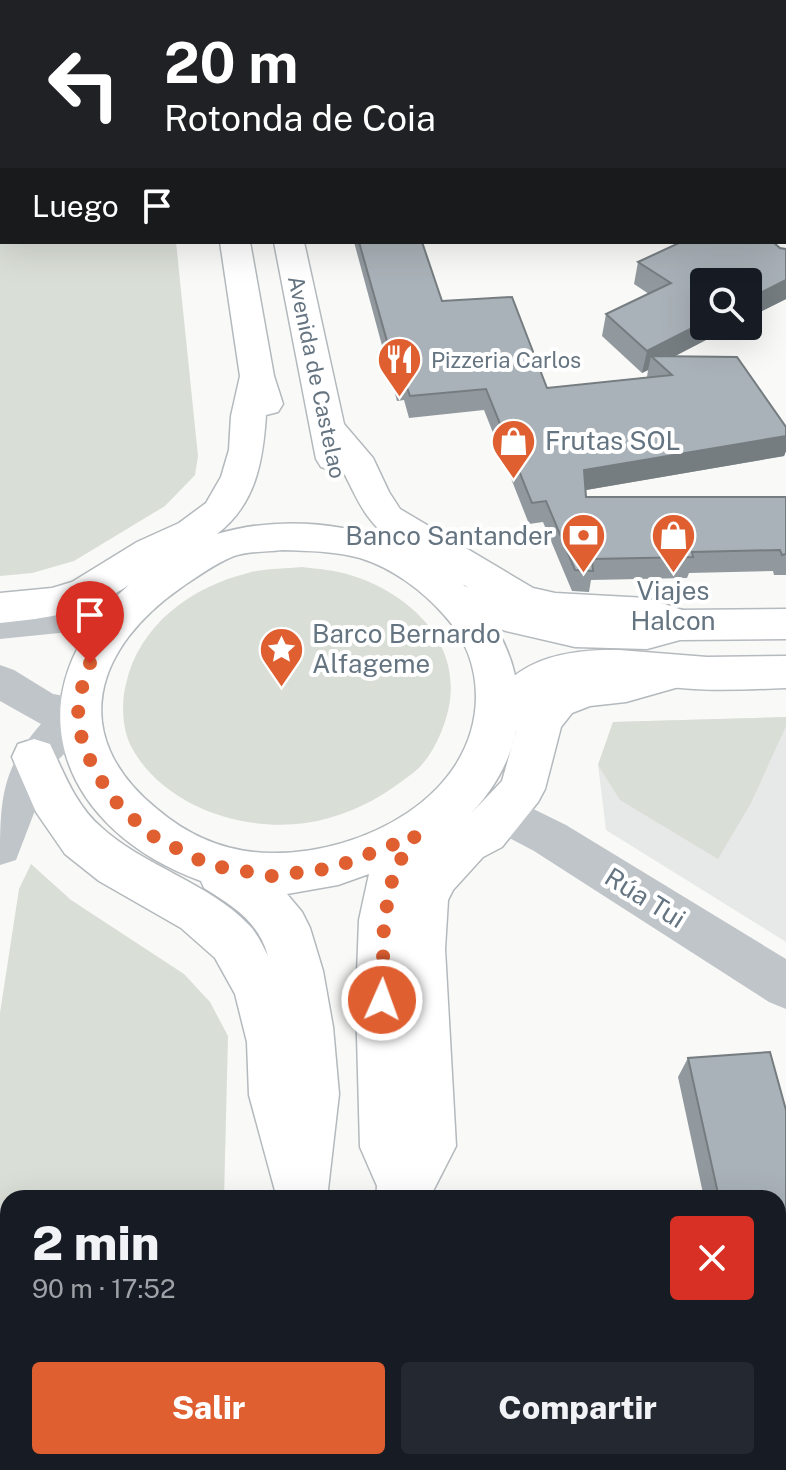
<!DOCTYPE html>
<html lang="es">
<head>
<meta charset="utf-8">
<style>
	body { margin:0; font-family:"Public Sans",sans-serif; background:#242831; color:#f1f3f6; height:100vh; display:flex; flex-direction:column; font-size:30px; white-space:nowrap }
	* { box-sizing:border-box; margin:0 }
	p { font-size:26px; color:#9ea1a6 }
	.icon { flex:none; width:44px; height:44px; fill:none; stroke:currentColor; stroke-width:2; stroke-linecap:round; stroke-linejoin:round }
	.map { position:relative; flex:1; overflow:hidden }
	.panel { position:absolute; left:0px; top:1190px; width:786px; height:280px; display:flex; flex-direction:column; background:#171b24; border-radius:24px 24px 0 0; box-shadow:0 8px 32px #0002 }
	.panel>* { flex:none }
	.banner { position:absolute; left:0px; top:0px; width:786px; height:244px; box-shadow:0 8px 32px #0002; background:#202124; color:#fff; overflow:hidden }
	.buttons { position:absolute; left:690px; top:268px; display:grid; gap:16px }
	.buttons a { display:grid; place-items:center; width:72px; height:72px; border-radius:8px; background:#171b24; box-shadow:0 8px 32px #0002; font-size:40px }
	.pin { position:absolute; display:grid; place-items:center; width:68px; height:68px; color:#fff; margin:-82px -34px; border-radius:50% 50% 50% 0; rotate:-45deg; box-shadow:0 0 8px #0007 }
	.pin .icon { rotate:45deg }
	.me { position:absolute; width:88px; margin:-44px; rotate:2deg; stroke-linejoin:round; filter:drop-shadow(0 0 6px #0008) }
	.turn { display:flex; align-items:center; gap:28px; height:168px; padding:0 32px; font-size:36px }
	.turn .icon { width:104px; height:104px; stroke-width:2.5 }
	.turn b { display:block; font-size:56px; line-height:68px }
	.then { display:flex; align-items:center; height:76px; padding:0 32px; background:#0003; gap:16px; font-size:30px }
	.round { display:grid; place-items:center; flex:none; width:84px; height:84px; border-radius:8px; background:#242831 }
	.head { display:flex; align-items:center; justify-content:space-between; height:136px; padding:0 32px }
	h1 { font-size:48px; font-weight:800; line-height:60px }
	.action { display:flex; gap:16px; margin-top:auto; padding:16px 32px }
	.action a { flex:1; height:92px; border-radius:8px; background:#df5f31; color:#fff; font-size:32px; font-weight:800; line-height:92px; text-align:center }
	.action a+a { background:#242831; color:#f1f3f6 }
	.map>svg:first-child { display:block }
	.built { fill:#e7e8e8 }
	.green { fill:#d9ded6 }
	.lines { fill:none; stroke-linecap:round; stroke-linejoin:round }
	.secondary-casing { stroke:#b5babf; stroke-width:3 }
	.primary-casing { stroke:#b4b9bd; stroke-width:3 }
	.street { fill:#c0c5c9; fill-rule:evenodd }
	.secondary { fill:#fff; fill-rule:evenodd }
	.primary { fill:#fff; fill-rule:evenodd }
	.wall { fill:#91999e }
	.shaded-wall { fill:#767d81 }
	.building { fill:#a9b2b8; stroke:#767d81; stroke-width:2 }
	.route { stroke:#df5f31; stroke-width:14; stroke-dasharray:0 25.2 }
	.labels { text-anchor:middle; stroke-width:8; stroke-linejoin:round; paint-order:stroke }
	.far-poi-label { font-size:22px; fill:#657481; stroke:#fff; text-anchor:start }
	.far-street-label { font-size:22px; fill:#657481; stroke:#fff }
	.poi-label { font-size:26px; fill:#657481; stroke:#fff; text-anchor:start }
	.street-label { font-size:26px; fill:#657481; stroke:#fff }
</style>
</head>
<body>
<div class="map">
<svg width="786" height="1470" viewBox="0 0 786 1470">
	<rect width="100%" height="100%" fill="#f9f9f7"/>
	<path class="built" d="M786,717V942L606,830L598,765L613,722Z"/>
	<g class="green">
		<path d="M603,0H786V146L784,2H597Z"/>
		<path d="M0,145L2,242H176L198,456L195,475L165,506L74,561L32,573L0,576Z"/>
		<path d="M302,567C318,569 335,570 350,575C410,593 464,644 448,711C443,732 431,759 413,773C387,793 362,809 329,818C261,838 168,813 132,748C122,730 121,703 126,684C139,625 191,587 248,573C265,568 285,569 302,567Z"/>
		<path d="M786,717V726L751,803L718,859L620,800L598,765L613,722Z"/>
		<path d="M31,864L71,900L184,974L210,1002L228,1036L224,1198H8V1462H217V1470H0V1013L19,889Z"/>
	</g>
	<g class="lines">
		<defs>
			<g id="secondary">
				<path d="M458,584L511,602L575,617L647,619L680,610L786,609V639L680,640L647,649L575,647L506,631L444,609L438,599L444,589Z"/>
				<path d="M619,650L707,657L786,656V688C755,689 724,691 694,689C653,687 605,674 565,686C523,699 524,754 480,739L473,727C506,664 551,649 619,650Z"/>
			</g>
			<g id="primary">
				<rect x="183" y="0" width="24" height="2"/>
				<rect x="226" y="0" width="24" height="2"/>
				<path d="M220,242H250L274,376L283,404L278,412L266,415C263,461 256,504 217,534C273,517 339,521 394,542C364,520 358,500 342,469L334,471L321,467L316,459L274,242H304L344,424L373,458L389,492L400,509L533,588L555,593L647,598L694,614L700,625L694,636C673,642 662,630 641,628C571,618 525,630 463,584C533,659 540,745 464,821L502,781L519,721L542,689L587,673L626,670L678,656L693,661L699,672L693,683L626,702L590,706L572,713L561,727L545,789L538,802L502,847L483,857L453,890L448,900L445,949L456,1146L433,1191L434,1198H376L377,1186L360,1147L356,1000L359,920L369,874L338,885L287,894L302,912L310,928L323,971L333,1027L339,1094L327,1198H277L249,1095L247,1042L235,994L215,958L181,928L99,881L65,854L36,812L12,757L18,744L34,739L50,744C64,773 76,806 101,827C145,867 208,882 249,925C257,933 263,946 268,956C259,922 233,906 204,888L201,881C59,830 6,693 129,585C86,613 50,618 0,623V593L52,588L72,582L137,542L179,523L206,503L221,477L229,450L231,416L240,376ZM282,550C308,551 335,551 360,558C392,568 422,590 444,615C465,638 476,666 476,697C475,797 362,854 272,853C228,853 190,837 157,809C66,735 95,647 182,587C198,576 216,563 234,556C249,551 267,552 282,550Z"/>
				<rect x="274" y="1462" width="64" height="8"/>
				<path d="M390,1462H454L455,1470H391Z"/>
			</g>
		</defs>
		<use href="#secondary" class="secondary-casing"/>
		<use href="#primary" class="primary-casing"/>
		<g class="street">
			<rect x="497" y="0" width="22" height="2"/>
			<path d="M784,151L786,152V168L784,167Z"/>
			<path d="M130,590L144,594L149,604L144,614L69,632L0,639V611L69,604Z"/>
			<path d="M0,665L14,670L53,694L93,701L99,713L93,725L52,766L16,860L0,865C0,803 0,770 41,724L0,701Z"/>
			<path d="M503,794L566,825L786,959V1009L769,1002L534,851L487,826L481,813L487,800Z"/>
		</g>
		<use href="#secondary" class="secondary"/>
		<use href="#primary" class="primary"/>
	</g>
	<g class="wall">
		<path d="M784,166L786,167V244L782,242H784Z"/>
		<path d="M354,242H422L442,301L547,388L647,377L648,370L642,373L602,336L606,314L649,294L634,284L638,262L780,248L786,249V299L748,318L704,326H733L674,356L786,427V451L784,456L586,490V497H786V575H774L773,571L689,573L687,578L591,580L589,592L572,591L543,522L529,524L484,410L409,418L404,400L397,401Z"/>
		<path d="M688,1058L786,1110V1354L778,1355V1198H704L678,1077Z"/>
	</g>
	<g class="shaded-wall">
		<path d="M786,280V299L748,318V299Z"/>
		<path d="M704,322V326H733L660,364L651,356L648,370L642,373L647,351Z"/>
		<path d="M786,436V451L784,456L580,491L584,470Z"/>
	</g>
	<g class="building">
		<path d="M270,0H473L475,2H271Z"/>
		<path d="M784,166L786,167V219L784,217Z"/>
		<path d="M359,242H422L442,301L512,297L547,388L672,375L651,356L737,357L786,427V436L584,470L586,497H786V554L782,555L780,550L692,552L693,557L592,559L593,571L575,570L546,501L532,503L486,389L410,396L404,379L398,380Z"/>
		<path d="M681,242H773L780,248L786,249V280L748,299V282H704V322L647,351L606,314L671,283L638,262Z"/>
		<path d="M770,1052L786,1110V1345H778V1198H719L688,1058Z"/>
	</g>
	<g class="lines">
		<path class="route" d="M90,663L83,682L78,713L83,747L110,796L149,834L209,865L272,876L333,868L415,836L394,871L384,920L382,1000"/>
	</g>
	<defs>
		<symbol id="restaurant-pin" viewBox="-11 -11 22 30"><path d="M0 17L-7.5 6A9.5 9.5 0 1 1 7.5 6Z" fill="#df5f31" stroke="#fff"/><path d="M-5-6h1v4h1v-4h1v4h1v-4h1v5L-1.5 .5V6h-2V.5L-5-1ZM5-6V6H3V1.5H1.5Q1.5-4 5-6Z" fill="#fff"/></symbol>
		<symbol id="shop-pin" viewBox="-11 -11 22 30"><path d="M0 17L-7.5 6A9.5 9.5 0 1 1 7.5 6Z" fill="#df5f31" stroke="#fff"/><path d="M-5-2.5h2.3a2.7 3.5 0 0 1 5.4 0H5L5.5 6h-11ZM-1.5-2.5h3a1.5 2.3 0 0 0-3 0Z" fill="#fff"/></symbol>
		<symbol id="bank-pin" viewBox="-11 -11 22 30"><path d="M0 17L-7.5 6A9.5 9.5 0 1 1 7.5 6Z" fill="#df5f31" stroke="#fff"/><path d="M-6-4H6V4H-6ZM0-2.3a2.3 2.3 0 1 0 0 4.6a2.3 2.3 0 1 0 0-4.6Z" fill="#fff"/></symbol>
		<symbol id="sight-pin" viewBox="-11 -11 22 30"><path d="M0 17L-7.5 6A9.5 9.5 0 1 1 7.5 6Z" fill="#df5f31" stroke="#fff"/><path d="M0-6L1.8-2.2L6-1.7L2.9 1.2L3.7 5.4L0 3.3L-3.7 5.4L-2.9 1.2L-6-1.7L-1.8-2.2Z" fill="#fff"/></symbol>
	</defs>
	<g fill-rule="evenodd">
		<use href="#restaurant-pin" x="374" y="334" width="51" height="69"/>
		<use href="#shop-pin" x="488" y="416" width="51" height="69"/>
		<use href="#bank-pin" x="558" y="510" width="51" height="69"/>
		<use href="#shop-pin" x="648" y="510" width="51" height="69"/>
		<use href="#sight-pin" x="256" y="624" width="51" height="69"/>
	</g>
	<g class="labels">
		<g class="far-poi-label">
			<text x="431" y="368">Pizzeria Carlos</text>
		</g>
		<g class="far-street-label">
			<text transform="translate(317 377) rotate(78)" y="8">Avenida de Castelao</text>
		</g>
		<g class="poi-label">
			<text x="545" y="450">Frutas SOL</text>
			<text x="553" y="545" text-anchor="end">Banco Santander</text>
			<text x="673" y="600" text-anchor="middle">Viajes<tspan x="673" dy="30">Halcon</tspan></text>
			<text x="312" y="643">Barco Bernardo<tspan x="312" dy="30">Alfageme</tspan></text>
		</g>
		<g class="street-label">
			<text transform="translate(645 898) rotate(32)" y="9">Rúa Tui</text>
		</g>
	</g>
</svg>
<div class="buttons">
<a><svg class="icon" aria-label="search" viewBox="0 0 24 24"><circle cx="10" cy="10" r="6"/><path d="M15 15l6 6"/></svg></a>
</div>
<div class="pin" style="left:90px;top:663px;background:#d93025"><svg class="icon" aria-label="arrive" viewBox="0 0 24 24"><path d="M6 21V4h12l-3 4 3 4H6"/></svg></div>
<svg class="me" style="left:382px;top:1000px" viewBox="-20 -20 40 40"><circle r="17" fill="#df5f31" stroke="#fff" stroke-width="3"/><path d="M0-11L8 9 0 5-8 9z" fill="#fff"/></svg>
<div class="banner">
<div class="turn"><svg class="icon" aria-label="left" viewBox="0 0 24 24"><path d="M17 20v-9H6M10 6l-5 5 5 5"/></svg><div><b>20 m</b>Rotonda de Coia</div></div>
<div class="then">Luego<svg class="icon" aria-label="arrive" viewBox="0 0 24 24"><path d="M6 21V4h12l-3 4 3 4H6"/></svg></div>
</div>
<section class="panel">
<div class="head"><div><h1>2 min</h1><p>90 m · 17:52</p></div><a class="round" style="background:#d93025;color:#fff"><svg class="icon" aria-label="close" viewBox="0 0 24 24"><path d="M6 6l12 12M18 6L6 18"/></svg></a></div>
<div class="action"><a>Salir</a><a>Compartir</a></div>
</section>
</div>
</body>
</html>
